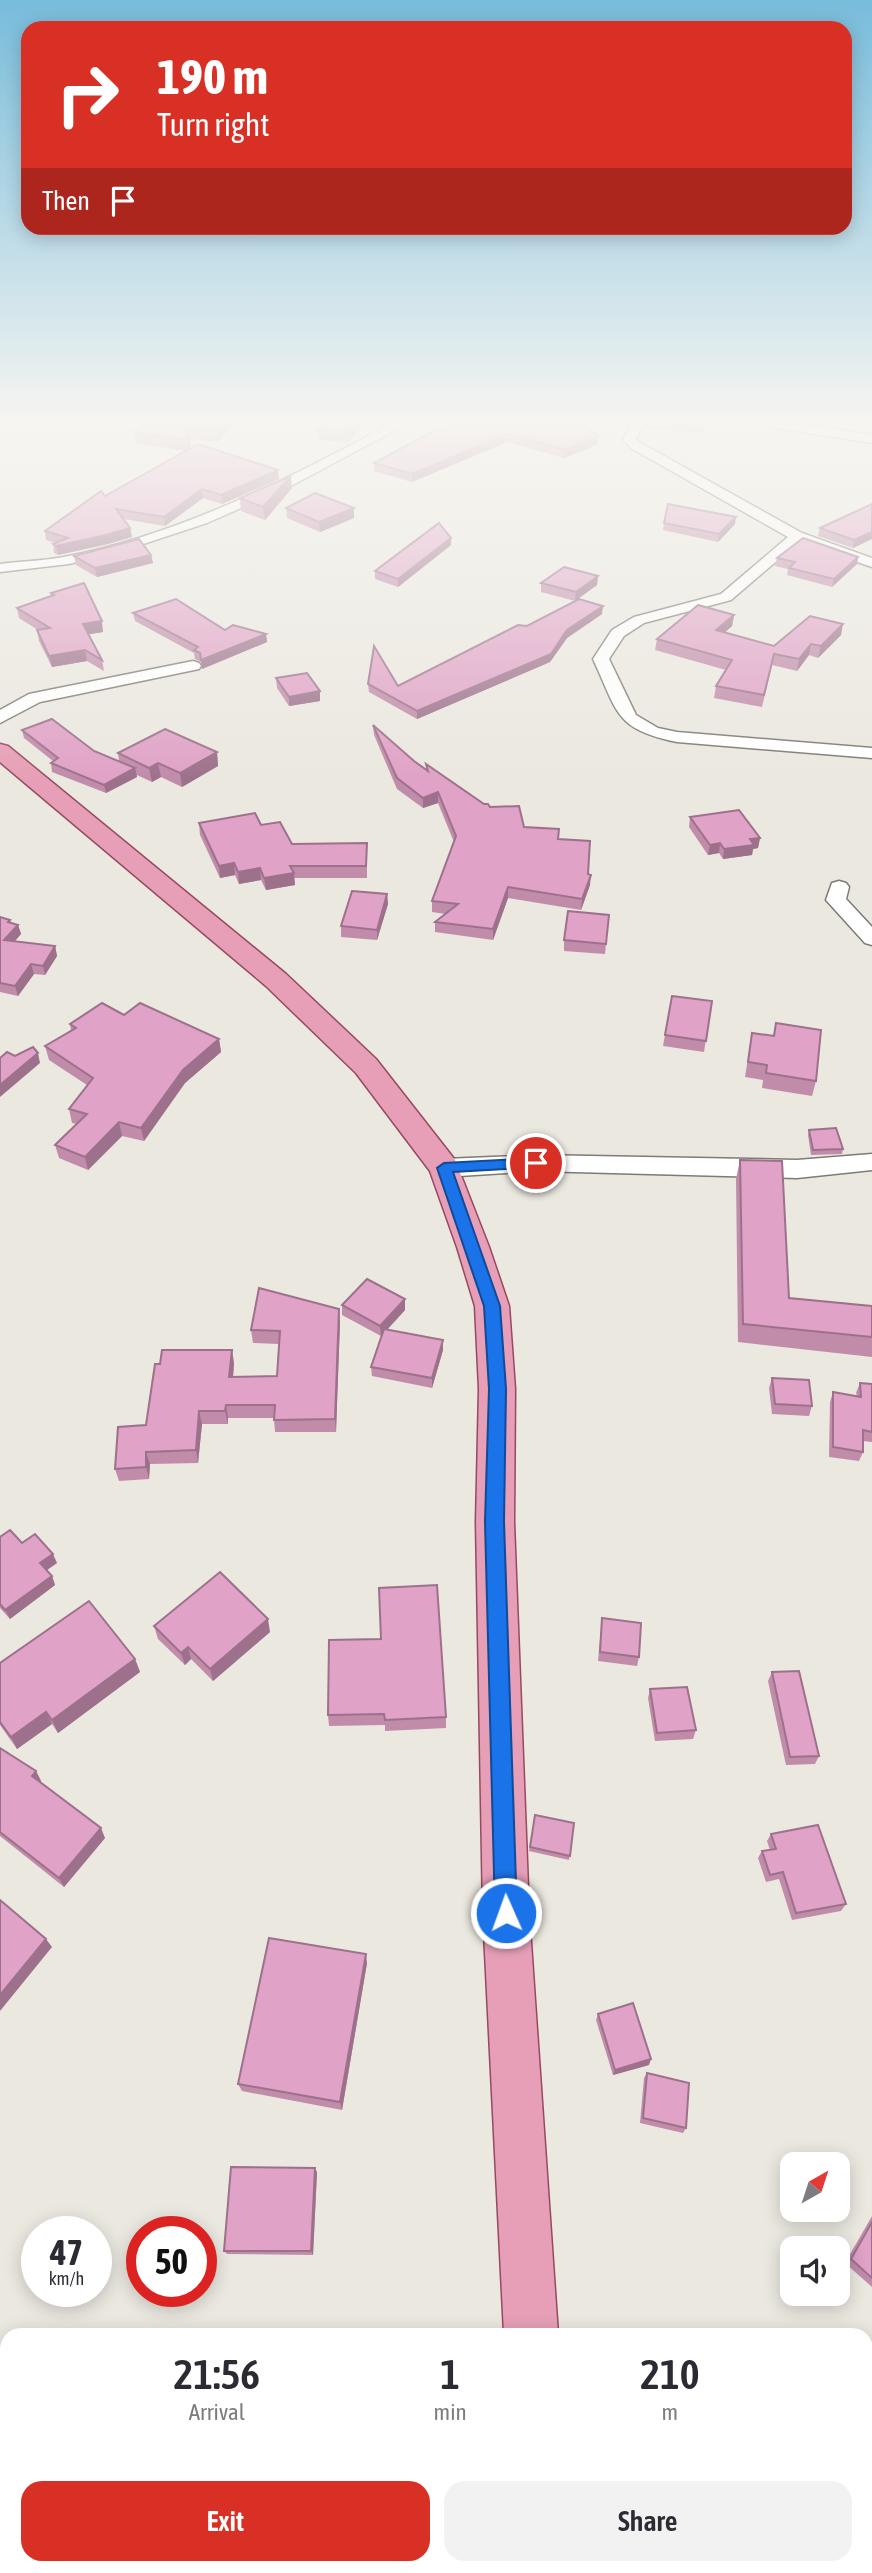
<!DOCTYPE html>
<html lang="en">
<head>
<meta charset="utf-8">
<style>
	body { margin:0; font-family:"Asap Condensed",sans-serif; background:#f2f2f3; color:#2b2b33; height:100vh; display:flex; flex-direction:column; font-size:26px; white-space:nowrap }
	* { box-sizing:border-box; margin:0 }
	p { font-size:23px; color:#7c7c81 }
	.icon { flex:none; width:38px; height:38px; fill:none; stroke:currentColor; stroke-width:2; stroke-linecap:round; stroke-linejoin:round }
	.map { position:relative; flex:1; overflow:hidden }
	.sheet { position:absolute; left:0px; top:2328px; width:873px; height:247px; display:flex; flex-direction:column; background:#fff; border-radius:21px 21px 0 0; box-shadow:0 4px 18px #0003 }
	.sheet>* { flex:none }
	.hud { position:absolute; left:21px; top:21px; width:831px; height:214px; border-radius:21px; box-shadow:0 4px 18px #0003; background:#d93025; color:#fff; overflow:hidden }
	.needle { width:46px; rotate:39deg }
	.fabs { position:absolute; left:780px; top:2152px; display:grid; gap:14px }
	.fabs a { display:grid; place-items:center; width:70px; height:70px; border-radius:14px; background:#fff; box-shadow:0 4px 18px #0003; font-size:35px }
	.speed { position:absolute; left:21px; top:2216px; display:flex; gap:14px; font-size:35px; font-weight:700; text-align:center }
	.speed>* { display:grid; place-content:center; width:91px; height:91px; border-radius:50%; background:#fff; box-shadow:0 4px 18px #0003; line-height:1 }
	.speed small { font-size:18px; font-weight:400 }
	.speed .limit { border:10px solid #d22; background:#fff; color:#111 }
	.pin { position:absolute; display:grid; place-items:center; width:60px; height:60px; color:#fff; margin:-30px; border:4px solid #fff; border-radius:50%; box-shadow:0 2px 7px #0007 }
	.me { position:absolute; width:77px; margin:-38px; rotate:358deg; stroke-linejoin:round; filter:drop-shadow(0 0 5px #0008) }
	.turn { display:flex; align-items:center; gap:24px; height:147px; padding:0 21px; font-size:32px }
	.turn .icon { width:91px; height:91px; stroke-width:2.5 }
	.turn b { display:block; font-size:49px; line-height:60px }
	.then { display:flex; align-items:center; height:66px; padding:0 21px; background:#0003; gap:14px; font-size:26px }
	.eta { display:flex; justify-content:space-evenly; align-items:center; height:119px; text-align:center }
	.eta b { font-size:42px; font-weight:600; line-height:49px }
	.cta { display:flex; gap:14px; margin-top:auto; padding:14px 21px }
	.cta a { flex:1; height:80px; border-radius:21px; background:#d93025; color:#fff; font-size:28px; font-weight:600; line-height:80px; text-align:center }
	.cta a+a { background:#f2f2f3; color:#2b2b33 }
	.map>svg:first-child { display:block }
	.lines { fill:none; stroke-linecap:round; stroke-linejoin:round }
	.minor-casing { stroke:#7d7b74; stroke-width:3 }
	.major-casing { stroke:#974961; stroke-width:3 }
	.minor { fill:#fff; fill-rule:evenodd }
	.major { fill:#e69fb6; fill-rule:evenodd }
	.wall { fill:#c18baa }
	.shaded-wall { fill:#9d718b }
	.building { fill:#e0a2c6; stroke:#9d718b; stroke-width:2 }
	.route { fill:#1a73e8; stroke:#114b97; stroke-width:2 }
</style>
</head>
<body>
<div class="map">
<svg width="872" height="2573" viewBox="0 0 872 2573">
	<rect width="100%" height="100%" fill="#ebe8e0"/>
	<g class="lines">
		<defs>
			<g id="minor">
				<path d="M400,419H416L291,486L207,523L119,552L69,564L0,572V564C21,561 43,561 64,557C183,534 294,476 400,419Z"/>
				<path d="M635,419H647L636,439L639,442L802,533L872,558V567L799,542L731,600L644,623L624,636L609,659L636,715L658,728L677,732L872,748V758L677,742C614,729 618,712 593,659L612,630L634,617L721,594L788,537L631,448L623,440Z"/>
				<path d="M739,419H771L872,435V443L745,423Z"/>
				<path d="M193,661L199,663L201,666L199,669L40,702L0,723V710L29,694Z"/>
				<path d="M839,881L846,883L849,887L846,899L872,927V945L865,943L826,900L832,883Z"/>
				<path d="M872,1154V1170L797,1178L536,1171L444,1177L435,1174L432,1168L435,1162L444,1159L536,1155L797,1160Z"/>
				<path d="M7,2487V2533L0,2535V2489Z"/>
			</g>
			<g id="major">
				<path d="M0,744L8,746L286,974L376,1059L455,1160L489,1247L509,1306L515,1389L514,1522L529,1913L558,2334H504L483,1913L476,1522L479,1389L475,1306L457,1247L430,1171L356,1073L266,986L0,762Z"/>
				<path d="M536,2567H596L597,2573H537Z"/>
			</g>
		</defs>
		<use href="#minor" class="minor-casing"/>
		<use href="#major" class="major-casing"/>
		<use href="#minor" class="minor"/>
		<use href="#major" class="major"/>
	</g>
	<g class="wall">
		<path d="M0,419H25L18,423L0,421Z"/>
		<path d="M148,419H240L217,442L191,439L189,449L279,479L222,504L203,498L165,526L124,519L130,528L132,537L108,544L58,555L54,553L53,544L55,543L46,540L45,531L105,496L185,451L136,443L134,432Z"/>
		<path d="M367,419L348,443L318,440L317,431Z"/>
		<path d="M464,419L598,444L564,458L507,442L412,482L374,471V463Z"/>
		<path d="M647,419H719L718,423H705L703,433L644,429L645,422Z"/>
		<path d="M292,488L265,520L241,511L240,498Z"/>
		<path d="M872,504V539L853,548L818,536L820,528Z"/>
		<path d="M286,508L354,518L320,532L287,518Z"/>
		<path d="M664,523L735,524L718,542L663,530Z"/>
		<path d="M451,545L398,587L375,579V571Z"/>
		<path d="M151,555L153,563L97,577L76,565L74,556Z"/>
		<path d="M858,557L857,564L832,587L787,575L788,569L775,566L777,558Z"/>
		<path d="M598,576L597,585L576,600L602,614L567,638L550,662L417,719L369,692L368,684L398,686L527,626L575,601L541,592V583Z"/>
		<path d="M51,593L103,632L89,634L102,660L104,671L87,661L52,667L39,641L37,630H38L19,618L17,608L51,596Z"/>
		<path d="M133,613L225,630L266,634L267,642L202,669L201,662L195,659L194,653L135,621Z"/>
		<path d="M734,615L732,626L724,633L774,646L841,635L818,658L809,655L797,671L772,665L762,707L714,698L716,686L726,670L655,650L657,639Z"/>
		<path d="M276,678L320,691V701L289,706L277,688Z"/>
		<path d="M373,725L414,761L426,770V764L484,804L524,827L558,839L588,874L590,885L581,910L508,898L493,940L435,932V922L445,914L432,912V901L454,842L438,803L423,808L397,789L374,735Z"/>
		<path d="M22,730L94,751L119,761L118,753L217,752L218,766L182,787L161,777L152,782L137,775V777L106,793L52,772L51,763L53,761L24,738Z"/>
		<path d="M690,817L760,838L758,848L753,849L752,855L723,859L719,853L708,855L689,827Z"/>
		<path d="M199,823L261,825L292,844L367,843V878H294L295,885L266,890L261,880L239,884L235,875L220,878L200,835Z"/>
		<path d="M387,894L388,904L377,940L341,937V926Z"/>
		<path d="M609,915L605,954L564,951V940Z"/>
		<path d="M0,917L10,920L11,923L18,925L21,934L15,941L55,946L57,956L45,975L34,974L18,996L0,992Z"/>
		<path d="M672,996L712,1001L704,1052L663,1046Z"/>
		<path d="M124,1015L219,1039L221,1052L185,1083L144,1141L122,1136L88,1170L59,1158L55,1145L77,1124L72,1123L69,1109L87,1085L49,1060L45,1046L71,1030L70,1024Z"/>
		<path d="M776,1023L816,1081L812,1096L762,1088L763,1080L745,1077L752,1033L773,1036Z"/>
		<path d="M809,1130L843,1149L842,1154L811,1155L808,1135Z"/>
		<path d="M740,1160L789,1298L872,1306V1357L738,1342L736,1179Z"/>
		<path d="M342,1305L405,1310L387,1330L443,1350L432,1388L372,1376L371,1367L382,1334L381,1336L342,1315Z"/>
		<path d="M340,1322L336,1432H275L274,1418H228V1424H202L198,1463L150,1464L149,1479L119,1481L115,1469L146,1425L234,1363L233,1377L277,1376L279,1344L253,1343L251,1330Z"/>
		<path d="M772,1378L812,1406L809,1416L772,1414L769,1388Z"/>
		<path d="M860,1383L872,1384V1442L863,1441V1452L859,1461L829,1457L830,1402L833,1392L857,1396L856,1393Z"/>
		<path d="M0,1537L22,1543L57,1563L47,1570L52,1576L55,1585L10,1619L0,1608Z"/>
		<path d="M602,1618L639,1657L637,1666L598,1661Z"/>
		<path d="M154,1626L270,1632L213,1681L191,1659L185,1665L158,1639Z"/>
		<path d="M329,1640L446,1717V1728L385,1731V1725L329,1726L328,1715Z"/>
		<path d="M135,1659L140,1672L58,1733L52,1724L17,1749L0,1725V1663Z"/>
		<path d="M772,1672L819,1756L815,1764L786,1765L768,1681Z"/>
		<path d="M650,1689L696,1730L693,1739L655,1741L648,1698Z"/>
		<path d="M0,1748L36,1771L41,1781V1782L105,1838L64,1887L0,1836Z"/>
		<path d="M535,1815L574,1823L569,1860L529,1851Z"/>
		<path d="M771,1834L846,1904L841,1911L792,1920L779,1879L766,1882L758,1858L762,1851L770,1850L767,1841Z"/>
		<path d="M367,1963L342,2110L242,2091L238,2084Z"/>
		<path d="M598,2014L649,2065L613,2075L596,2020Z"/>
		<path d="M647,2073L686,2128L683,2133L640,2123L644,2078Z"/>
		<path d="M317,2172L313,2255L227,2254L224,2251Z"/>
		<path d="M872,2216V2287L845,2263Z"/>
	</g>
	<g class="shaded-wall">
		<path d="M17,419H25L18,423Z"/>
		<path d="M227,419H240L217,442L215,431Z"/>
		<path d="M359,419H367L348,443V433Z"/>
		<path d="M189,428L191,439L188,451L187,440Z"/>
		<path d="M507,434V442L412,482V474Z"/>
		<path d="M598,436V444L564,458L565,450Z"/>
		<path d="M278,470L279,479L222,504L221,495Z"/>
		<path d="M291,476L292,488L265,520L263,507Z"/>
		<path d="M202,489L203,498L165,526L164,517Z"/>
		<path d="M354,508V518L320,532L319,522Z"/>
		<path d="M736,517L735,524L718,542L719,534Z"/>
		<path d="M130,528L132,537L108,544L58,555L56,546Z"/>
		<path d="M872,532V539L853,548L854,540Z"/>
		<path d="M451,538V545L398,587V579Z"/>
		<path d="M151,555L153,563L97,577L95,568Z"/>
		<path d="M858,557L857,564L832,587L834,579Z"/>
		<path d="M598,576L597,585L575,601L576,592Z"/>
		<path d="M603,606L602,614L567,638L550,662L417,719V711L567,630Z"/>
		<path d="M734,615L732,626L714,642L716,630Z"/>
		<path d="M102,621L103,632L85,635L83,624Z"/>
		<path d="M843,624L841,635L818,658L821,646Z"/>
		<path d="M266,634L267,642L202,669L201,660Z"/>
		<path d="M811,644L809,655L797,671L799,659Z"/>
		<path d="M85,650L87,661L52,667L49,656Z"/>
		<path d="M320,691V701L289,706V697Z"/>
		<path d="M217,752L218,766L182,787L180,773Z"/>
		<path d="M158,763L161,777L152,782L149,768Z"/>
		<path d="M135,768L137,777L106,793L104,785Z"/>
		<path d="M438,792V803L423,808V798Z"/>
		<path d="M760,838L758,848L753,849L752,855L723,859L724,849L750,839Z"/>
		<path d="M720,843L719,853L708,855L710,845Z"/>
		<path d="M234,863L235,875L220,878L219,866Z"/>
		<path d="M260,868L261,880L239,884L238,872Z"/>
		<path d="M294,873L295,885L266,890L264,878Z"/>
		<path d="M591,875L590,885L581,910L582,899Z"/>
		<path d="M508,887V898L493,940V929Z"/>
		<path d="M387,894L388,904L377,940V930Z"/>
		<path d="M18,925L21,934L7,950L4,940Z"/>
		<path d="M55,946L57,956L45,975L43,966Z"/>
		<path d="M31,964L34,974L18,996L15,986Z"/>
		<path d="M219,1039L221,1052L185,1083L144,1141L141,1128L183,1070Z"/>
		<path d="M38,1053L40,1063L0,1097V1085Z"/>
		<path d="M119,1122L122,1136L88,1170L85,1157Z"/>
		<path d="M405,1299V1310L381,1336L380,1326Z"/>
		<path d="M339,1309L340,1322L336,1432L335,1419Z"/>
		<path d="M443,1340V1350L432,1388V1378Z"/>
		<path d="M232,1350L234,1363L232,1390L229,1377Z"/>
		<path d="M226,1405L228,1418V1424L225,1411Z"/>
		<path d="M199,1411L202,1424L198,1463L196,1450Z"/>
		<path d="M146,1452L150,1464L149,1479L146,1467Z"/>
		<path d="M53,1554L57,1563L44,1572L40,1563Z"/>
		<path d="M52,1576L55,1585L10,1619L5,1610Z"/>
		<path d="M268,1619L270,1632L213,1681L210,1669Z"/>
		<path d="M188,1647L191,1659L185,1665L181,1653Z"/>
		<path d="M135,1659L140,1672L58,1733L52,1720Z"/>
		<path d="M46,1712L52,1724L17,1749L11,1737Z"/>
		<path d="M36,1771L41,1781L38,1786L32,1776Z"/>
		<path d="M101,1828L105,1838L64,1887L59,1878Z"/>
		<path d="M46,1939L52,1947L0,2011V1995Z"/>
		<path d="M366,1954L367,1963L342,2110L340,2102Z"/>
		<path d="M651,2059L649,2065L613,2075L615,2070Z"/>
		<path d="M315,2168L317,2172L313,2255L311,2251Z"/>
	</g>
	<g class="building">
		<path d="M148,419H191V422L193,419H227L215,431L189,428L187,440L134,432Z"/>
		<path d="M327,419H359L348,433L317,431Z"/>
		<path d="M464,419H577L598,436L565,450L507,434L412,474L374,463L434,431Z"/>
		<path d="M647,419H705L704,426L645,422Z"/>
		<path d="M198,444L278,470L221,495L202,489L164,517L116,509L130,528L106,535L56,546L53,544L68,538L45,531L101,491L105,496Z"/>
		<path d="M291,476L263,507L240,498Z"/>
		<path d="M315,493L354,508L319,522L286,508Z"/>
		<path d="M668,504L736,517L719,534L664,523Z"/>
		<path d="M872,504V532L854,540L820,528Z"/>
		<path d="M439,523L451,538L398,579L375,571Z"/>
		<path d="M803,538L858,557L834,579L789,568L795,562L777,558Z"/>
		<path d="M139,539L151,555L95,568L74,556Z"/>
		<path d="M564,567L598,576L576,592L541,583Z"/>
		<path d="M84,583L102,621L83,624L102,660L85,650L49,656L37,630L50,628L17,608L54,595L51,593Z"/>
		<path d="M176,599L225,630L233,625L266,634L201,660L200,653L194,650L198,647L133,613Z"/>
		<path d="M579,599L603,606L567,630L551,654L417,711L368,684L374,646L398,686L518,625L527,626Z"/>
		<path d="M698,605L734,615L716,630L774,646L810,616L843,624L821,646L811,644L799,659L774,654L764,695L716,686L732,660L657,639Z"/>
		<path d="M307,673L320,691L289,697L276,678Z"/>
		<path d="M52,719L94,751L135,768L104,785L51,763L58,758L22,730Z"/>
		<path d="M373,725L414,761L428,771L426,764L484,804H488L490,807L519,806L524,827L559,829L558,839L590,841L588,874L591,875L582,899L508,887L493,929L435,922L458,904L432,901L456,836L438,792L423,798L397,778Z"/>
		<path d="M165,729L217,752L180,773L158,763L149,768L118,753Z"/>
		<path d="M739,810L760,838L750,839L754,845L724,849L720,843L710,845L690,817Z"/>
		<path d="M255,813L261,825L280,822L292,844L367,843L366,866H290L294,873L264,878L260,868L238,872L234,863L219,866L199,823Z"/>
		<path d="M352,891L387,894L377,930L341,926Z"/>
		<path d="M568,911L609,915L606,944L564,940Z"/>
		<path d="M0,917L10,920L8,922L18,925L4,940L55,946L43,966L31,964L15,986L0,983Z"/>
		<path d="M672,996L712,1001L706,1041L665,1035Z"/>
		<path d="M102,1003L124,1015L140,1003L219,1039L183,1070L141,1128L119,1122L85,1157L55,1145L87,1114L69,1109L93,1078L45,1046L76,1028L70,1024Z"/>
		<path d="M776,1023L821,1030L816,1081L766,1073L767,1065L748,1062L752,1033L774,1036Z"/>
		<path d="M33,1047L38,1053L0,1085V1058L7,1052L15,1056Z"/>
		<path d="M836,1128L843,1149L813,1150L809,1130Z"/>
		<path d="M740,1160L782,1161L789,1298L872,1306V1337L743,1324Z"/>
		<path d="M367,1279L405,1299L380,1326L342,1305Z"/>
		<path d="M259,1288L339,1309L335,1419L274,1420L275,1405H226L225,1411H199L196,1450L146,1452V1467L115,1469L118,1427L146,1425L155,1364H160L162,1350H232L229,1377L277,1376L280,1331L251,1330Z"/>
		<path d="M384,1329L443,1340L432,1378L371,1367Z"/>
		<path d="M772,1378L809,1380L812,1406L775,1404Z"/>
		<path d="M860,1383L872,1384V1432L863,1430V1452L833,1447V1392L861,1397Z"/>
		<path d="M10,1530L22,1543L35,1534L53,1554L40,1563L52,1576L5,1610L0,1604V1537Z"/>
		<path d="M220,1572L268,1619L210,1669L188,1647L181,1653L154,1626Z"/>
		<path d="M437,1585L446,1717L385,1720L384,1714L328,1715L329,1640L381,1639L379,1588Z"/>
		<path d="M89,1601L135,1659L52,1720L46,1712L11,1737L0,1722V1663Z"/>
		<path d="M602,1618L641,1623L639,1657L600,1652Z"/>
		<path d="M799,1671L819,1756L790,1757L772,1672Z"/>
		<path d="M687,1687L696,1730L657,1733L650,1689Z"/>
		<path d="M0,1748L36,1771L32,1776L101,1828L59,1878L0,1832Z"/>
		<path d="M535,1815L574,1823L570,1856L530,1847Z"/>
		<path d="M818,1825L846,1904L796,1913L783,1872L770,1875L762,1851L776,1849L771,1834Z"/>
		<path d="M0,1900L46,1939L0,1995Z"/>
		<path d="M269,1938L366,1954L340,2102L238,2084Z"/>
		<path d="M633,2003L651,2059L615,2070L598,2014Z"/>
		<path d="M647,2073L689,2083L686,2128L643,2118Z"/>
		<path d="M231,2167L315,2168L311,2251H224Z"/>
		<path d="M872,2222V2278L851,2259Z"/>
	</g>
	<linearGradient id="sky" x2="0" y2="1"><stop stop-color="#77bcdb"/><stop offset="0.54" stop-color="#f6f5f1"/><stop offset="1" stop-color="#f6f5f1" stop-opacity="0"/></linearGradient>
	<rect width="872" height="780" fill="url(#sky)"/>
	<path class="route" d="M536,1158L544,1163L542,1167L453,1172L500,1306L506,1389L504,1522L517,1913L513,1920L506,1924L498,1920L495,1913L485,1522L489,1389L484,1306L437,1168L444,1163Z"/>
</svg>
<div class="fabs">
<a><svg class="needle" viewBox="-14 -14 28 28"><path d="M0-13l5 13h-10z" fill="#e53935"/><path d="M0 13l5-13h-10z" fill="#7c7c81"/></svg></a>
<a><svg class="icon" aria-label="sound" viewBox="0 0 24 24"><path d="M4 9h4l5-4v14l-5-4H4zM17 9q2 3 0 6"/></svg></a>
</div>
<div class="speed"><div>47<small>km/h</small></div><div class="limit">50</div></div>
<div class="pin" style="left:536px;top:1163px;background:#d93025"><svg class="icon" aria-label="arrive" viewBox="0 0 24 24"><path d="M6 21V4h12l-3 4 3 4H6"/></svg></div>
<svg class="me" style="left:506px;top:1913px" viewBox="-20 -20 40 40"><circle r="17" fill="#1a73e8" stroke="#fff" stroke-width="3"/><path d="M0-11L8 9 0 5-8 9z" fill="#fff"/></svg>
<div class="hud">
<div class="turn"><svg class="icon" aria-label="right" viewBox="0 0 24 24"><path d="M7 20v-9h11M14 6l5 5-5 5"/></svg><div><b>190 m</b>Turn right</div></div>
<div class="then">Then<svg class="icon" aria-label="arrive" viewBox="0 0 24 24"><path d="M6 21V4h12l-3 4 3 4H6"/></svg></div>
</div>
<section class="sheet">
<div class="eta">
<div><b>21:56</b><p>Arrival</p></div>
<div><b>1</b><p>min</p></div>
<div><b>210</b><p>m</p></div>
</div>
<div class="cta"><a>Exit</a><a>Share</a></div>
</section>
</div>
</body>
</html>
